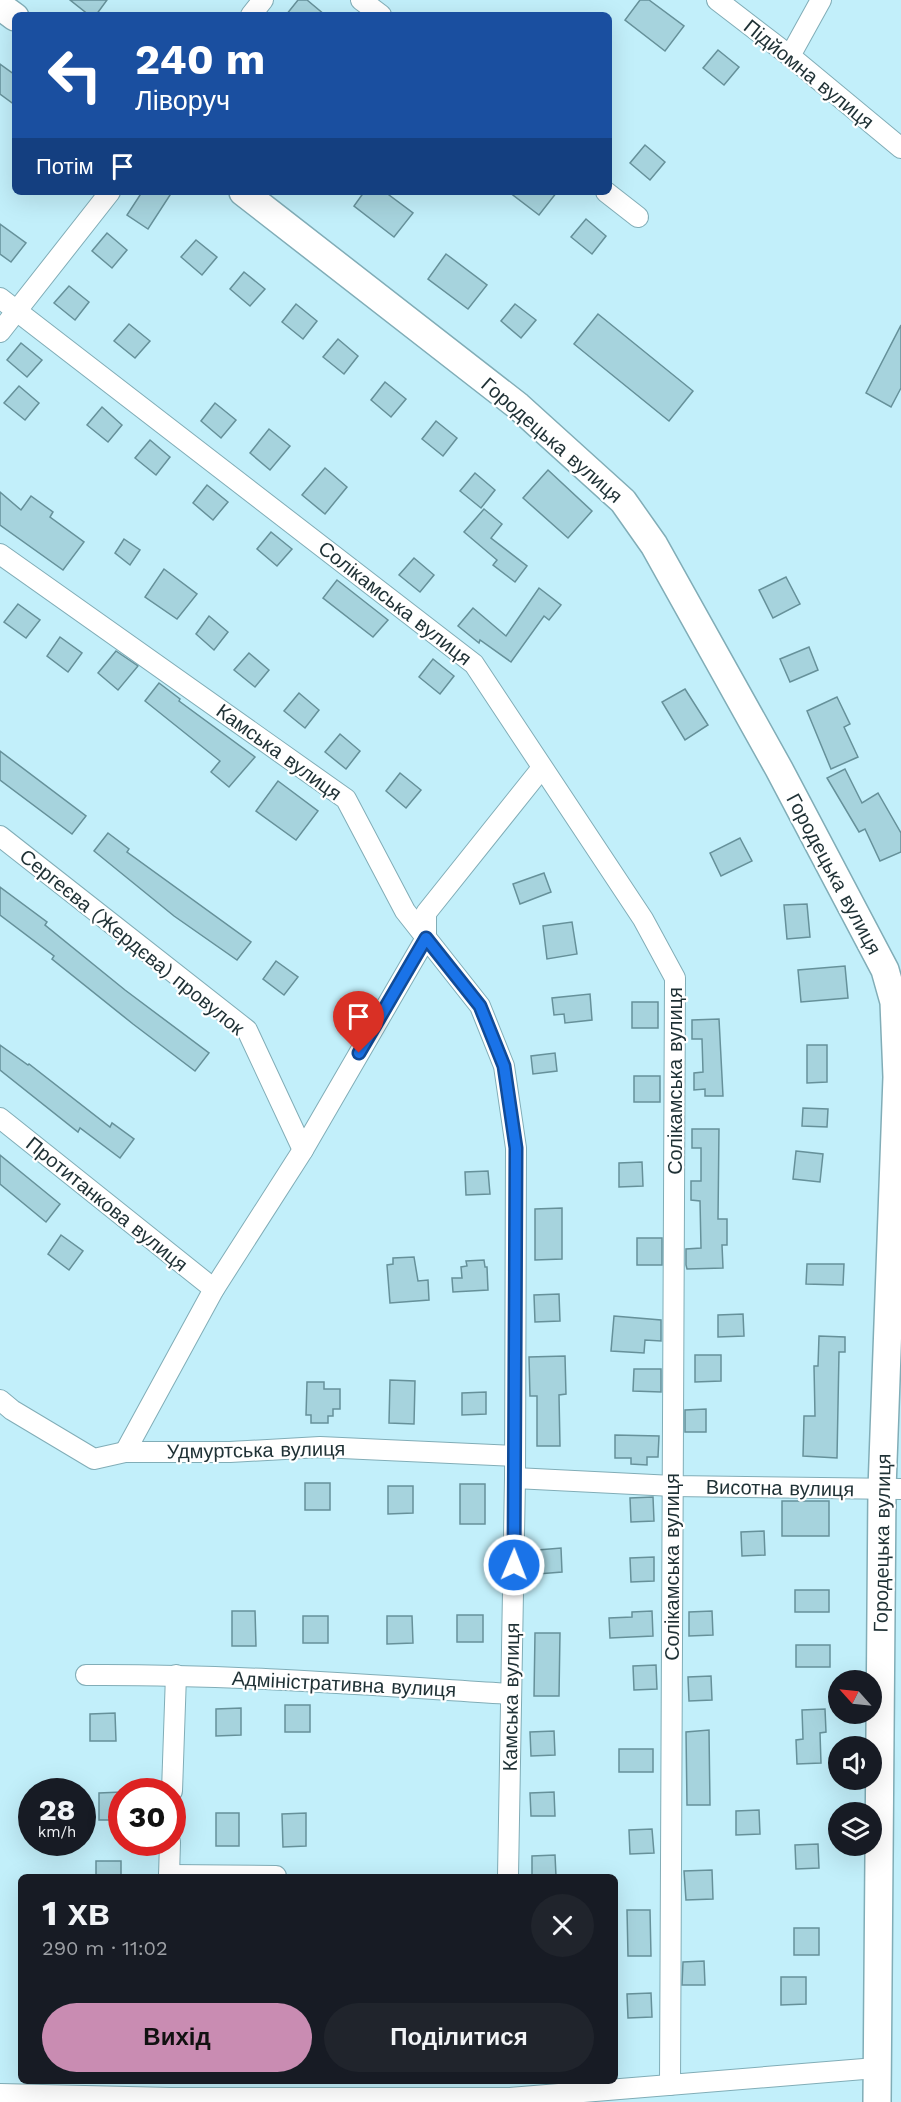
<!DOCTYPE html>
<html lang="uk">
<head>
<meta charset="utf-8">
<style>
	body { margin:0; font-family:"Work Sans",sans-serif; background:#20242c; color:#f1f3f6; height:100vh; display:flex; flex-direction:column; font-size:22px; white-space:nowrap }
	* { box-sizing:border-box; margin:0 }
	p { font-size:20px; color:#9ea1a6 }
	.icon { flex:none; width:33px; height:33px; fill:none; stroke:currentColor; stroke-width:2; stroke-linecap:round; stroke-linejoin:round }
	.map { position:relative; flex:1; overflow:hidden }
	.drawer { position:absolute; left:18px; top:1874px; width:600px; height:210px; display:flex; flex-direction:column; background:#171b24; border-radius:9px; box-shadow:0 6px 24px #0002 }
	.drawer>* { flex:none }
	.guide { position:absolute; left:12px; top:12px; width:600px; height:183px; border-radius:9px; box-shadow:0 6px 24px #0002; background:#1a4fa0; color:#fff; overflow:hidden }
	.needle { width:39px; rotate:297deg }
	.buttons { position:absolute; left:828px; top:1670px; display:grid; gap:12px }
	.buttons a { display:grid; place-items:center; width:54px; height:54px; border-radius:50%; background:#171b24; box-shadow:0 6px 24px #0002; font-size:30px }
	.speed { position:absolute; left:18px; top:1778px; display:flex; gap:12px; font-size:30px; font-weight:700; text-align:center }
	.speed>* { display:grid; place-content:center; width:78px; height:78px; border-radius:50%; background:#171b24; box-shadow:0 6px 24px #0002; line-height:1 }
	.speed small { font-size:15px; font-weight:400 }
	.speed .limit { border:9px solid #d22; background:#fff; color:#111 }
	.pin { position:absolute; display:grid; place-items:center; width:51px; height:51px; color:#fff; margin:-62px -26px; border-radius:50% 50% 50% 0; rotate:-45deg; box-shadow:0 0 6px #0007 }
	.pin .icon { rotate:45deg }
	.me { position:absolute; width:66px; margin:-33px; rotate:1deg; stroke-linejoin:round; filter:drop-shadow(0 0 4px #0008) }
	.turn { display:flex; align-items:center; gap:21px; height:126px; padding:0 24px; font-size:27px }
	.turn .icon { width:78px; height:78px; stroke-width:2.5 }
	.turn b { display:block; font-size:42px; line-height:51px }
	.then { display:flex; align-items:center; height:57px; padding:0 24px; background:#0003; gap:12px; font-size:22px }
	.round { display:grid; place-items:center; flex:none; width:63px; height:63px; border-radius:32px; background:#20242c }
	.head { display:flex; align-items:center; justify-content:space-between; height:102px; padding:0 24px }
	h1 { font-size:36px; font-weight:700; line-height:45px }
	.cta { display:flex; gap:12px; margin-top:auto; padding:12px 24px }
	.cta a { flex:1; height:69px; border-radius:36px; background:#c98cb2; color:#111; font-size:24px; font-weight:700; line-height:69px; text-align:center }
	.cta a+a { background:#20242c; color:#f1f3f6 }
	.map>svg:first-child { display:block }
	.building { fill:#a6d3dd; stroke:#66919a; stroke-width:1.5 }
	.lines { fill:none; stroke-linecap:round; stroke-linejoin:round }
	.street-casing { stroke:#81adb7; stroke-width:22 }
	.secondary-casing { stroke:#81adb7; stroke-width:30 }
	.street { stroke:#fff; stroke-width:20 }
	.secondary { stroke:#fff; stroke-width:27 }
	.route-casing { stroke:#114b97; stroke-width:15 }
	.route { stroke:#1a73e8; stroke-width:10 }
	.labels { text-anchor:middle; stroke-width:4.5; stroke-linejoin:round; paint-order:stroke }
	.street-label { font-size:20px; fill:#1f3135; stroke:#fff }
</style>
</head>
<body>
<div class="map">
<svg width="901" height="2102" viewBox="0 0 901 2102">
	<rect width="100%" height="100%" fill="#c2effa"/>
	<g class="building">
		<path d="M70,0H107L96,15H89Z"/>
		<path d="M298,0H307L325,15H286Z"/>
		<path d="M640,0H649L684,26L665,51L625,20Z"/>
		<path d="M718,50L739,67L724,85L703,68Z"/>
		<path d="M0,64L15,75V105L0,94Z"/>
		<path d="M645,145L665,162L650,180L630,163Z"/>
		<path d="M142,192H172L148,229L127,215Z"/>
		<path d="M364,192H385L413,213L394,237L354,206Z"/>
		<path d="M509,192H557L539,215Z"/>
		<path d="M586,219L606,236L592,254L571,237Z"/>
		<path d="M0,224L26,243L11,262L0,254Z"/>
		<path d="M107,233L127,250L112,268L92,251Z"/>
		<path d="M196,240L217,257L202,275L181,257Z"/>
		<path d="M446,254L487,285L468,309L428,279Z"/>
		<path d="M244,272L265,289L250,306L230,289Z"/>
		<path d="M69,286L89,302L75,320L54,303Z"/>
		<path d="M296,304L317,321L303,339L282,322Z"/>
		<path d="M515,304L536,320L521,338L501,321Z"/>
		<path d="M598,314L693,391L669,421L574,344Z"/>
		<path d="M129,324L150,341L135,358L114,341Z"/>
		<path d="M901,325V388L891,407L866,393Z"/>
		<path d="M338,339L358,356L344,374L323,357Z"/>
		<path d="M21,343L42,360L27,377L7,360Z"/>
		<path d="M385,382L406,399L391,417L371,400Z"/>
		<path d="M19,386L39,403L25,420L4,403Z"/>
		<path d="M215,403L236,420L221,438L201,421Z"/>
		<path d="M102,407L122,425L108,442L87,425Z"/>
		<path d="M436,421L457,438L443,456L422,439Z"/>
		<path d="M269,429L290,446L270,470L250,453Z"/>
		<path d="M150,440L170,457L156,475L135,458Z"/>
		<path d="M325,468L347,487L325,514L302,495Z"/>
		<path d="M548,470L592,511L568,538L523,498Z"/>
		<path d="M475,473L495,490L481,508L460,491Z"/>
		<path d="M207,485L228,502L213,520L193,503Z"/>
		<path d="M0,492L21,510L31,496L53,512L50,517L84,542L63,570L0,525Z"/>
		<path d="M484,509L502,524L491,538L527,566L515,582L493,565L497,560L464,532Z"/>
		<path d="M271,532L292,549L277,566L257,549Z"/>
		<path d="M124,539L140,550L130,565L115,553Z"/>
		<path d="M414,558L434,575L420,592L399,575Z"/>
		<path d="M164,569L197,594L177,619L145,597Z"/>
		<path d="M786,577L800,604L773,618L759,590Z"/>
		<path d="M337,580L388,620L373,637L323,598Z"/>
		<path d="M539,588L561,605L549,620L544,616L511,662L480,640L479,643L458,626L473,608L506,636Z"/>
		<path d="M18,604L40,620L26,638L4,622Z"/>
		<path d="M209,616L228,632L214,650L196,634Z"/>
		<path d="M60,637L82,653L68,672L47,656Z"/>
		<path d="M809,647L818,670L790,682L780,659Z"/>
		<path d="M116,651L138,666L118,690L98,673Z"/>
		<path d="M249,653L269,670L255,687L234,670Z"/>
		<path d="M433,659L454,676L440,694L419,677Z"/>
		<path d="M159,683L180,699L179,701L255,757L229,787L211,772L220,761L145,701Z"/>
		<path d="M685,689L708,725L685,740L662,702Z"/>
		<path d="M299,693L319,710L305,728L284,711Z"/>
		<path d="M837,697L850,724L844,727L858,757L831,769L807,711Z"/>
		<path d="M340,734L360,751L346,769L325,752Z"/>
		<path d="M0,751L86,816L72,834L0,780Z"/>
		<path d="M845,769L862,803L878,793L901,833V852L880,861L865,829L859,832L827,778Z"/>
		<path d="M400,773L421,790L406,808L386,791Z"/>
		<path d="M278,781L318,811L296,840L256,811Z"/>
		<path d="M108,833L129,849L127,852L251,942L237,960L174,916L94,851Z"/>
		<path d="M740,838L752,861L721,876L710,853Z"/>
		<path d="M544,873L551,892L520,904L513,884Z"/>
		<path d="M0,887L47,922L45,925L125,990L209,1053L195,1071L133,1024L52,959L54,956L0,915Z"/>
		<path d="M807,904L810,937L787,939L784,905Z"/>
		<path d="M572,922L577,954L547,959L543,926Z"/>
		<path d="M276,961L298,977L284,995L263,979Z"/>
		<path d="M845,966L848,998L801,1002L798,970Z"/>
		<path d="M590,994L592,1020L565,1023L564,1014L554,1015L552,998Z"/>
		<rect x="632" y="1002" width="26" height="26"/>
		<path d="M719,1019L723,1096H705V1089L694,1090V1073L703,1072L702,1039H692V1020Z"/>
		<path d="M0,1045L28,1065L29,1064L110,1127L112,1123L134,1139L120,1158L80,1128L78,1132L0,1070Z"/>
		<path d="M807,1045H827V1082L807,1083Z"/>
		<path d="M555,1053L557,1071L533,1074L531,1056Z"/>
		<rect x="634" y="1076" width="26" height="26"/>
		<path d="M803,1108L828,1109L827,1127L802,1126Z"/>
		<path d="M692,1129H719L718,1219H727V1245H722L723,1268L687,1269L686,1265V1249L701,1248L700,1201L691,1200V1181H701V1148H692Z"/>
		<path d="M796,1151L823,1154L820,1182L793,1179Z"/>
		<path d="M0,1155L60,1204L46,1222L0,1184Z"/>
		<path d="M642,1162L643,1186L619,1187V1163Z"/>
		<path d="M488,1171L490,1194L466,1195L465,1172Z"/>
		<path d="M562,1208V1259L535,1260V1209Z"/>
		<path d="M61,1235L83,1251L69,1270L48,1254Z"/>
		<rect x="637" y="1238" width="25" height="27"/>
		<path d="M414,1257L418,1281L428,1280L429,1300L390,1303L387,1265L393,1264V1258Z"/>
		<path d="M484,1260L485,1267H487L488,1290L453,1292L452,1278H462L461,1267L467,1266L466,1261Z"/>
		<path d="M807,1264H844L843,1285L806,1284Z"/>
		<path d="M559,1294L560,1321L535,1322L534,1295Z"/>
		<path d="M743,1314L744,1336L718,1337V1315Z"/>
		<path d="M614,1316L661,1320V1341L645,1340L644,1353L611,1351Z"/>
		<path d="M819,1336L845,1337V1352H839L837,1458L803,1456L804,1416H815L814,1366H818Z"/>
		<path d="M695,1355H721V1381L695,1382Z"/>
		<path d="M565,1356L566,1394L559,1395L560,1446H537V1396H530L529,1357Z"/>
		<path d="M634,1369H661V1392L633,1391Z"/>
		<path d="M390,1380L415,1381L414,1424L389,1423Z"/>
		<path d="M307,1382H324V1389H340V1409H333V1416H328V1423H311V1415H306Z"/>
		<path d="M486,1392V1414L462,1415V1393Z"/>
		<path d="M706,1409V1432H685V1410Z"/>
		<path d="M615,1435L659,1436L658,1457H647V1465L631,1464V1458H615Z"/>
		<rect x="305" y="1483" width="25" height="27"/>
		<rect x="460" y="1484" width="25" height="40"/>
		<path d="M388,1486H413V1513L388,1514Z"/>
		<path d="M653,1497L654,1521L631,1522L630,1498Z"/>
		<rect x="782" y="1501" width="47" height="35"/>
		<path d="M764,1531L765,1555L742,1556L741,1532Z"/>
		<path d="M561,1548L562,1572L538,1574V1550Z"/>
		<path d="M654,1557V1581L631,1582L630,1558Z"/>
		<rect x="795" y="1590" width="34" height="22"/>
		<path d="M232,1611H255L256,1646H232Z"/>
		<path d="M652,1611L653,1636L610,1638L609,1618L632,1617V1612Z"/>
		<path d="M712,1611L713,1635L689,1636V1612Z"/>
		<rect x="457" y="1615" width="26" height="27"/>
		<rect x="303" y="1616" width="25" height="27"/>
		<path d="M387,1616H412L413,1643L387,1644Z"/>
		<path d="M535,1633H560L559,1696H534Z"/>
		<rect x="796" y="1645" width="34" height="22"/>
		<path d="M656,1665L657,1689L634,1690L633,1666Z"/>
		<path d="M711,1676L712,1700L689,1701L688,1677Z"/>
		<rect x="285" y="1705" width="25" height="27"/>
		<path d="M241,1708V1735L216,1736V1709Z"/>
		<path d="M825,1709L826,1732L820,1733L821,1763L797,1764L796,1740L803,1739L802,1710Z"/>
		<path d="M115,1713L116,1741H90V1714Z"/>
		<path d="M709,1730L710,1805H687L686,1732Z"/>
		<path d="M554,1731L555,1755L531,1756L530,1732Z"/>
		<rect x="619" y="1749" width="34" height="23"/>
		<path d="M122,1792V1820H99V1793Z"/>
		<path d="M554,1792L555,1816H531L530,1793Z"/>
		<path d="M759,1810L760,1834L736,1835V1811Z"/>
		<rect x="216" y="1813" width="23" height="33"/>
		<path d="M306,1813V1846L283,1847L282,1814Z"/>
		<path d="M652,1829L654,1853L630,1854L629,1830Z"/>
		<path d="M818,1844L819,1868L796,1869L795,1845Z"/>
		<path d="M555,1855L556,1876H532V1856Z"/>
		<rect x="96" y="1861" width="25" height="15"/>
		<path d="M712,1870L713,1899L686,1900L684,1871Z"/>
		<path d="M627,1910H650L651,1956H628Z"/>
		<rect x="794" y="1928" width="25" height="27"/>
		<path d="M704,1961L705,1985H682L683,1962Z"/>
		<path d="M781,1977H806V2004L781,2005Z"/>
		<path d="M651,1993L652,2017L628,2018L627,1994Z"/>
	</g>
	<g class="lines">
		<defs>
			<g id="street">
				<path d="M361,0L381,15"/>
				<path d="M717,0L790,56L901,148"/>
				<path d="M251,15L263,0"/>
				<path d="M790,56L821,0"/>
				<path d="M606,192L638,217"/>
				<path d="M0,298L474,664L643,919L675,978L670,2085"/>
				<path d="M0,332L110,192"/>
				<path d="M0,554L346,799L405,911L480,1006L504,1066L516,1148L515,1478L508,1876"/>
				<path d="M0,836L247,1030L303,1150"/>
				<path d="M0,1118L214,1289"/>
				<path d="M0,1400L12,1410L94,1459L125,1452H230L320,1447L514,1456"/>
				<path d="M125,1452L214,1289L303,1150L426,938V913L541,769"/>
				<path d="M515,1478L673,1486L901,1489"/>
				<path d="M86,1675C228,1674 370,1685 511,1694"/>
				<path d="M172,1791L176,1675"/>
				<path d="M169,1875L276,1876"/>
				<path d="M169,1876L170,1842"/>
				<path d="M0,2094L170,2098H510L876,2068"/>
			</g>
			<g id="secondary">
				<path d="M0,6L15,17"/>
				<path d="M243,192L518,406L623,501L654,545L779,769L885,970L894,1002L897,1077L882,1489L877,2102"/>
			</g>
		</defs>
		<use href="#street" class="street-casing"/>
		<use href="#secondary" class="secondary-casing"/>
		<use href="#street" class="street"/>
		<use href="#secondary" class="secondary"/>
	</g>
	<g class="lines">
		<defs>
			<path id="route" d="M359,1053L426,938L480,1006L504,1066L516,1148L514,1565"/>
		</defs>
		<use href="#route" class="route-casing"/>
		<use href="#route" class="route"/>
	</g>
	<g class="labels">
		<g class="street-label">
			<text transform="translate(809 74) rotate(39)" y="7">Підйомна вулиця</text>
			<text transform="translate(552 440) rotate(41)" y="7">Городецька вулиця</text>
			<text transform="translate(395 603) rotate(38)" y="7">Солікамська вулиця</text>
			<text transform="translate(279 752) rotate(36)" y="7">Камська вулиця</text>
			<text transform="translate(834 874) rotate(62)" y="7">Городецька вулиця</text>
			<text transform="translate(132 942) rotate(39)" y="7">Сергеєва (Жердєва) провулок</text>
			<text transform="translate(675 1081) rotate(-90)" y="7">Солікамська вулиця</text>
			<text transform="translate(107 1204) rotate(39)" y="7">Протитанкова вулиця</text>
			<text transform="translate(256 1450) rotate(-1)" y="7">Удмуртська вулиця</text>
			<text transform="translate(780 1488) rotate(1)" y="7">Висотна вулиця</text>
			<text transform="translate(882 1543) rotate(-89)" y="7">Городецька вулиця</text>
			<text transform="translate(672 1567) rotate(-90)" y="7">Солікамська вулиця</text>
			<text transform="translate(344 1684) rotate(3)" y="7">Адміністративна вулиця</text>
			<text transform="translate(511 1697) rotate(-89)" y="7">Камська вулиця</text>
		</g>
	</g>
</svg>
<div class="buttons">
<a><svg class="needle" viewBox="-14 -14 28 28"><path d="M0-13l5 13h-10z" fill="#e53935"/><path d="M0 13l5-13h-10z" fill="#9ea1a6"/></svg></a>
<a><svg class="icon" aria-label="sound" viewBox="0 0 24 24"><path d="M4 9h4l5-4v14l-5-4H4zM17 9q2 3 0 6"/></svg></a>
<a><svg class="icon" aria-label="layers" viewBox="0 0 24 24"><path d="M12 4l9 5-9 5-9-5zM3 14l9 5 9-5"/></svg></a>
</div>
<div class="speed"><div>28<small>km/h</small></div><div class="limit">30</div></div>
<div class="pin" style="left:359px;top:1053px;background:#d93025"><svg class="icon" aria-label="arrive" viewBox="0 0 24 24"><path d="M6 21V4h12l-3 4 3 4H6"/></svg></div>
<svg class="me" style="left:514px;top:1565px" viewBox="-20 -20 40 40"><circle r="17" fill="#1a73e8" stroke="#fff" stroke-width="3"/><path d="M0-11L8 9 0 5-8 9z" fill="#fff"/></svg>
<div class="guide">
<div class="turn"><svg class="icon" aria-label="left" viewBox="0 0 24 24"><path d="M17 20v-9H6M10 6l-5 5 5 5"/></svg><div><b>240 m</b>Ліворуч</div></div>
<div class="then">Потім<svg class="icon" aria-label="arrive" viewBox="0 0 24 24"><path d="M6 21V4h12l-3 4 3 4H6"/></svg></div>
</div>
<section class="drawer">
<div class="head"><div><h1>1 хв</h1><p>290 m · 11:02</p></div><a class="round"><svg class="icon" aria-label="close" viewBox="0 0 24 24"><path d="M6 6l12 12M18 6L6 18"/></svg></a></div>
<div class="cta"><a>Вихід</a><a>Поділитися</a></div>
</section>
</div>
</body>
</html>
